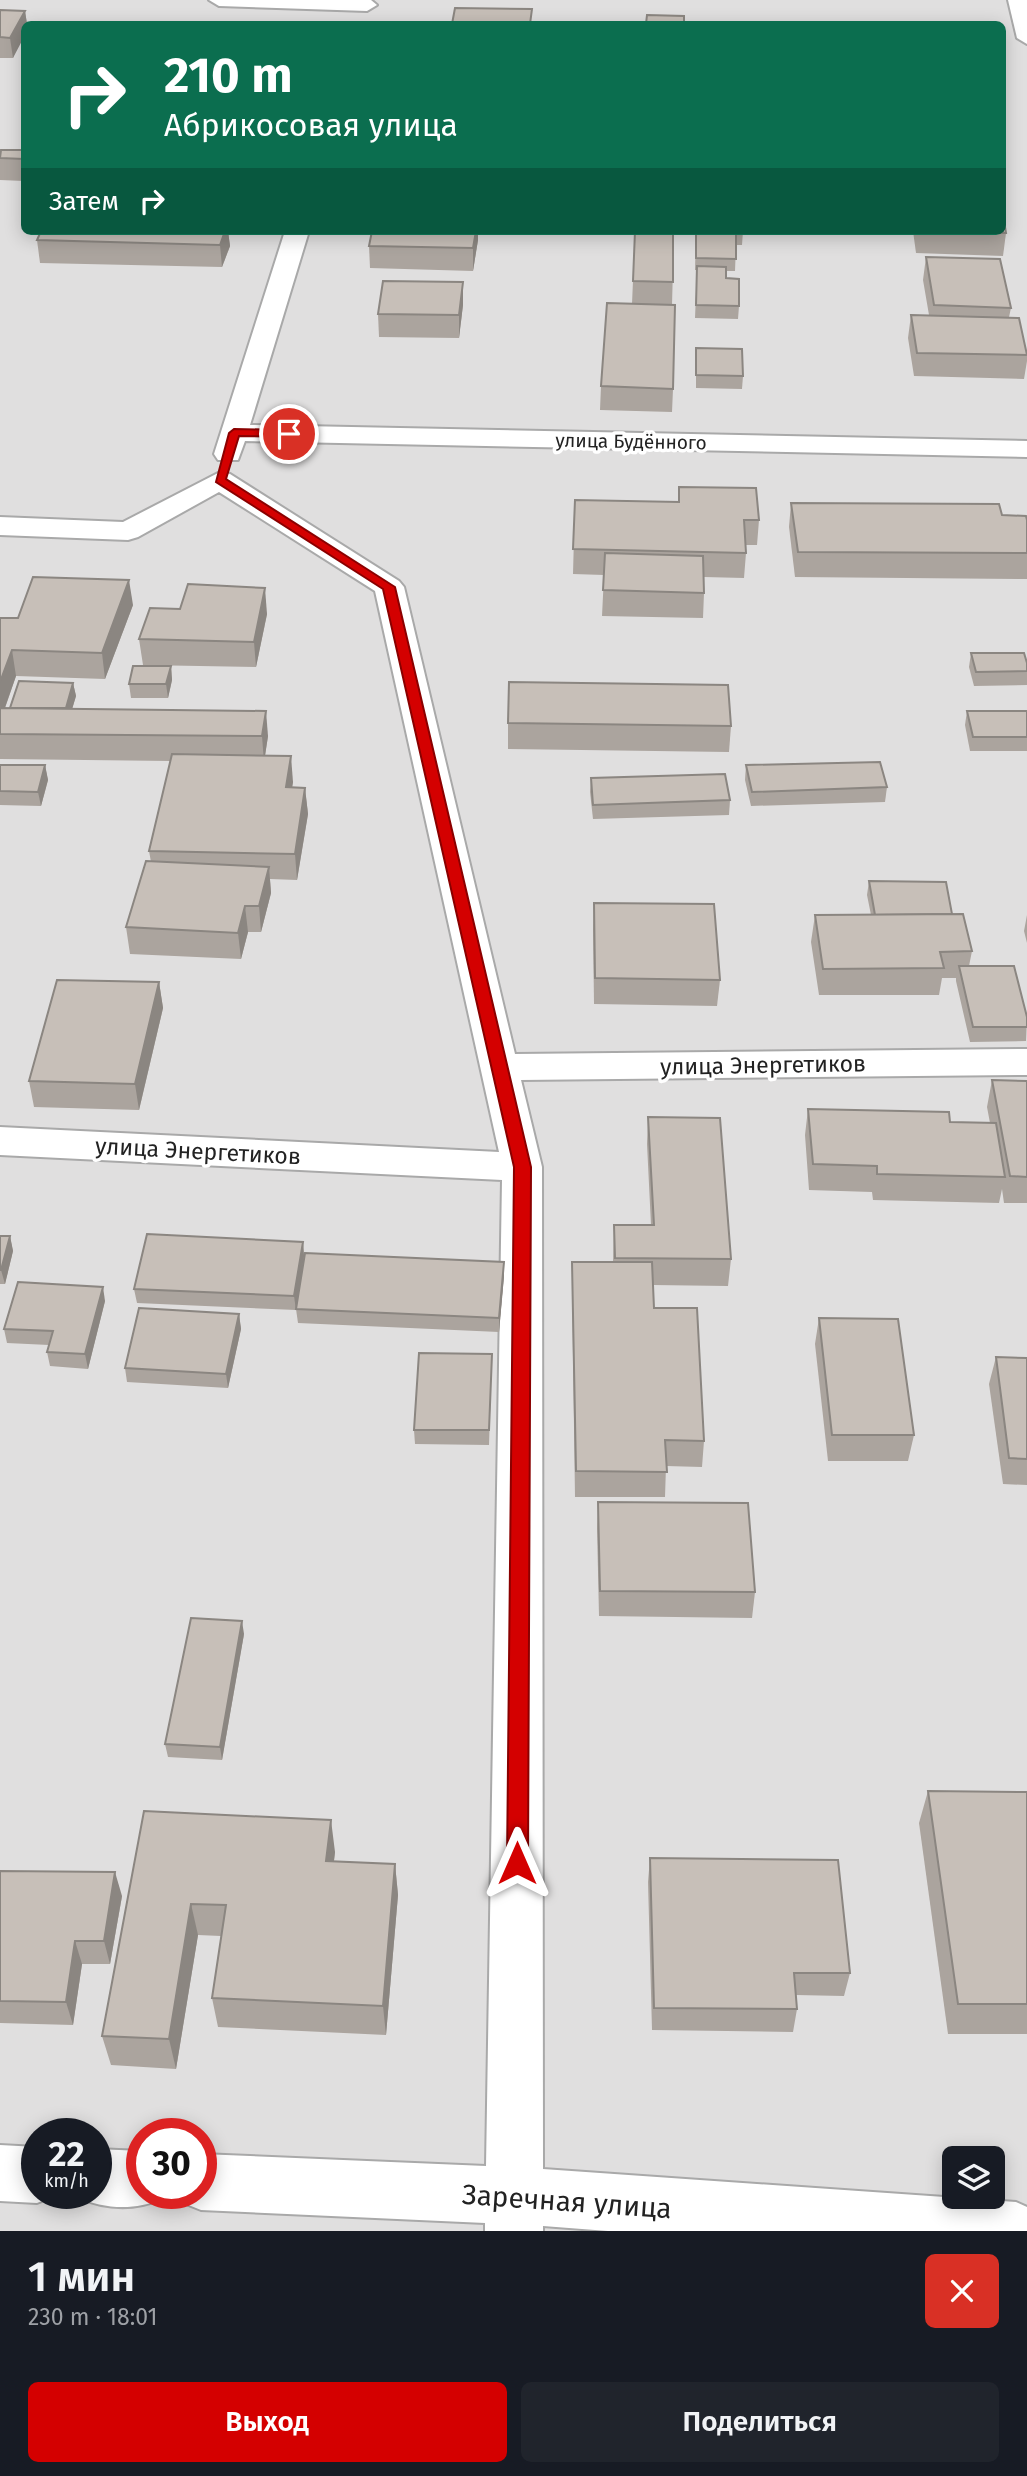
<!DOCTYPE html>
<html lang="ru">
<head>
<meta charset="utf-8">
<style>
	body { margin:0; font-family:"Fira Sans",sans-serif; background:#20242c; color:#f1f3f6; height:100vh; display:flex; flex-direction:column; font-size:26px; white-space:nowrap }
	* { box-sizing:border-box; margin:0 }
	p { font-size:23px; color:#9ea1a6 }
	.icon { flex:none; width:38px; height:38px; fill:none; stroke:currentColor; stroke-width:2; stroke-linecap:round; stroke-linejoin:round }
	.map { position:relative; height:2231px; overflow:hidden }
	.sheet { display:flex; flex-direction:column; background:#171b24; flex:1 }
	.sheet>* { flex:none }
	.hud { position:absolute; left:21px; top:21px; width:985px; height:214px; border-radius:10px; box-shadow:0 4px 18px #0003; background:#0b6e4f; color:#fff; overflow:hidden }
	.fabs { position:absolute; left:942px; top:2146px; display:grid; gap:14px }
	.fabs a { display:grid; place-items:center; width:63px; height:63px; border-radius:10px; background:#171b24; box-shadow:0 4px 18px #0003; font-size:35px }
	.speed { position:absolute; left:21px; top:2118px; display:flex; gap:14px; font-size:35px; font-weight:700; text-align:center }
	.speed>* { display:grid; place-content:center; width:91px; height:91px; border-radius:50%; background:#171b24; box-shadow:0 4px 18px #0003; line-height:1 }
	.speed small { font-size:18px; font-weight:400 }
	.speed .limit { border:10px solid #d22; background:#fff; color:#111 }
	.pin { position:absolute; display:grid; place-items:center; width:60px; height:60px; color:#fff; margin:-30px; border:4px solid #fff; border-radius:50%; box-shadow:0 2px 7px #0007 }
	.me { position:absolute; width:77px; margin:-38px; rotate:0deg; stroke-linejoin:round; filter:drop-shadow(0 0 5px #0008) }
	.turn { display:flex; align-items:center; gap:24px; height:147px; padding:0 28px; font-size:32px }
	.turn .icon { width:91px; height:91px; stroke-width:2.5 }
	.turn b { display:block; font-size:49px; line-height:60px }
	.then { display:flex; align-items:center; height:66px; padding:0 28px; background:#0003; gap:14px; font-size:26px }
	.round { display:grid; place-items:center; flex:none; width:74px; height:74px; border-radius:10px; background:#20242c }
	.head { display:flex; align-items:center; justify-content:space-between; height:119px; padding:0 28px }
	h1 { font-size:42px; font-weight:600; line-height:52px }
	.button { display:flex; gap:14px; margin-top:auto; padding:14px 28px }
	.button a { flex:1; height:80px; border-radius:10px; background:#d40000; color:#fff; font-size:28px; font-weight:600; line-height:80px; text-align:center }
	.button a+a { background:#20242c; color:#f1f3f6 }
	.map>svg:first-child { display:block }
	.residential { fill:#e0dfdf; fill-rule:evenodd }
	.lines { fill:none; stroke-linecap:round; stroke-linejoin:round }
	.minor-casing { stroke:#a9a9a9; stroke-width:4 }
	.minor { fill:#fff; fill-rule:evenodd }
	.wall { fill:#aba49e }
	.shaded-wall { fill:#8b8681 }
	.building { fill:#c7bfb8; stroke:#8b8681; stroke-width:2 }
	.route { fill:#d40000; stroke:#8a0000; stroke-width:2 }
	.labels { text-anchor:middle; stroke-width:7; stroke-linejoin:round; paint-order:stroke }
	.far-street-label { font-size:19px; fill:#222; stroke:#fff }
	.street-label { font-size:23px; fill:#222; stroke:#fff }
	.near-street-label { font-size:28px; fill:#222; stroke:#fff }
</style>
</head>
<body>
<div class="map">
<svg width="1027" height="2231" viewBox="0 0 1027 2231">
	<rect width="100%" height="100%" fill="#f2efe9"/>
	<path class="residential" d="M0,0H1027V2231H0ZM24,24H1003V231H24ZM37,2133H96V2193H37ZM142,2133H201V2193H142ZM954,2158H992V2196H954Z"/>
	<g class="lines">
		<defs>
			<g id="minor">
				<path d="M209,0H371L377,5L367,11L219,6Z"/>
				<path d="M1008,0H1027V44L1017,38Z"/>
				<path d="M285,231H309L250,425L1027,441V457L245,441L238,460H218L214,454Z"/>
				<path d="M220,472L230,474L399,581L404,587L515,1054L1027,1049V1075L521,1080L542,1167L543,2169L1016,2202L1027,2207V2231H608L543,2226V2231H485V2223L201,2210L181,2202L177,2193H201V2154L486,2166L502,1180L0,1155V1127L499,1152L375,591L219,492L138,537L128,540L0,535V517L123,522Z"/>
				<path d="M0,2145L37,2147V2193L57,2195L37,2203L0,2201Z"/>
				<path d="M96,2149L142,2151V2193H165L162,2199C134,2211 104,2209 76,2197L74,2193H96Z"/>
			</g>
		</defs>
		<use href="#minor" class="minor-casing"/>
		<use href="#minor" class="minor"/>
	</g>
	<g class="wall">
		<path d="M0,10L25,11L27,24H24L13,58H0Z"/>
		<path d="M24,150V181L0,180V152Z"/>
		<path d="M228,231L230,246L222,267L40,263L37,240Z"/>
		<path d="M372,231H478V240L473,271L370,268L369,246Z"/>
		<path d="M622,231H674L672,305L673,389L672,412L600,410L601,386L632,304L635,233H622Z"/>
		<path d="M696,231H743L742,245H736L735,271H726V278L739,306L738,319L695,318L697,270H695Z"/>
		<path d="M913,231H1003L1006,233L1003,256L916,253Z"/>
		<path d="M926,257L1011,308L1009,317L1027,352V361L1024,379L914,376L908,338L911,315H929L923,280Z"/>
		<path d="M463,305L459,338L379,337L378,314Z"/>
		<path d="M696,348L743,376L742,389L696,388Z"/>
		<path d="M679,487L759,520L757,545H745L746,553L744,578L704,577V593L703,618L602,616L604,575L573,574L575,500L678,502Z"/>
		<path d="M791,503L1002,515L1027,520V579L795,577L789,527Z"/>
		<path d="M133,605L105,679L16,676L5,708H10L73,683L76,696L72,709L268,736L265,756L293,782L292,787L305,788L308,814L297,880L270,879L271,893L261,932H248L241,959L130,954L126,927L151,862L149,851L171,761L0,759V618H18Z"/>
		<path d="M267,614L256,667L143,665L139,639Z"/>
		<path d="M971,653L1027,663V685L974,686L969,667Z"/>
		<path d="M171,666L172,680L168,698H131L129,684Z"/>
		<path d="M967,711H1027V751H970L965,725Z"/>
		<path d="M508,723L731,726L729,752L508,749Z"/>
		<path d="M0,765H45L48,780L41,806L0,805Z"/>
		<path d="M746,765L887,787L885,802L751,806L745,780Z"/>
		<path d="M591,778L730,800L729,815L593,819L590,792Z"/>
		<path d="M869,881L952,914L972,951L969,966L1027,1017L1026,1041L970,1042L956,981V978H942L939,995H819L811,942L815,915H871L867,895Z"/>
		<path d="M594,903L720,980L717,1006L594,1004L593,929Z"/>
		<path d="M1027,915V943L1024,931Z"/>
		<path d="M159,982L163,1008L139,1110L34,1107L29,1081Z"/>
		<path d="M992,1080L1027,1081V1203H1004L1002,1189L999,1203L873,1200L872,1192L809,1190L805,1135L808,1109L950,1122L990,1123L987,1107Z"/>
		<path d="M648,1117L731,1259L728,1286L653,1285L654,1308L704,1441L702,1467L666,1466L665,1497H575L572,1288V1262H613L614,1225H651L647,1144Z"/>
		<path d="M0,1236H10L13,1251L5,1284H0Z"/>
		<path d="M303,1242L304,1256L296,1310L137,1303L134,1289Z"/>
		<path d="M504,1276L499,1332L298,1323L296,1309Z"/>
		<path d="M105,1301L88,1369L50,1366L47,1352L49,1345L7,1343L4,1329Z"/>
		<path d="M239,1314L241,1329L228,1388L127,1382L125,1368Z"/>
		<path d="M819,1318L914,1435L908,1461H828L815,1344Z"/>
		<path d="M492,1354L489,1445L415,1444L414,1430Z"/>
		<path d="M996,1357L1027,1358V1485L1003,1484L989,1384Z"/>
		<path d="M598,1502L755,1592L752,1618L599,1616L597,1528Z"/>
		<path d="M244,1634L222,1760L168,1757L165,1744Z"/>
		<path d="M928,1791L1027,1792V2034H948L919,1823Z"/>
		<path d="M144,1811L335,1852L334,1861L395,1864L398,1895L386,2035L218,2027L212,1998L221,1936L198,1935L176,2069L111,2065L102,2036Z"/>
		<path d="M650,1858L850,1973L844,1996L796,1995L797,2009L793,2032L652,2030L648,1882Z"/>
		<path d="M0,1871L122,1896L110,1964H82L73,2025L0,2023Z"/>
	</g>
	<g class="shaded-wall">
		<path d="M25,11L27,24H24V37L13,58L10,38Z"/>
		<path d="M225,231H228L230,246L222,267L220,245Z"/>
		<path d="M476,231H478V240L473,271V248Z"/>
		<path d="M463,282V305L459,338V315Z"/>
		<path d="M129,580L133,605L105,679L102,653Z"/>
		<path d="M265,588L267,614L256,667L254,642Z"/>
		<path d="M12,650L16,676L2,716L0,706V682Z"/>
		<path d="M171,666L172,680L168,698L166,684Z"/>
		<path d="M73,683L76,696L67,726L64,712Z"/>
		<path d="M266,711L268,736L264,762L262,736Z"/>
		<path d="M291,756L293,782L288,813L286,787Z"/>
		<path d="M45,765L48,780L41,806L38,792Z"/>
		<path d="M305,788L308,814L297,880L295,854Z"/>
		<path d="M269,867L271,893L261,932L259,906Z"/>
		<path d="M245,906L248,932L241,959L238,933Z"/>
		<path d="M159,982L163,1008L139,1110L135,1084Z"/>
		<path d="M10,1236L13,1251L5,1284L1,1270Z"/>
		<path d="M303,1242L304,1256L296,1310L294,1296Z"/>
		<path d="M504,1262V1276L499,1332V1318Z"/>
		<path d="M103,1287L105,1301L88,1369L85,1354Z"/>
		<path d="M239,1314L241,1329L228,1388L226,1374Z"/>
		<path d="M242,1621L244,1634L222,1760L220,1747Z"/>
		<path d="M331,1820L335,1852L330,1892L326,1861Z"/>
		<path d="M395,1864L398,1895L386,2035L383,2006Z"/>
		<path d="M115,1872L122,1896L110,1964L104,1941Z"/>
		<path d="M191,1904L198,1935L176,2069L169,2039Z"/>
		<path d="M75,1941L82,1964L73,2025L66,2002Z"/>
	</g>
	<g class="building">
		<path d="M455,8L532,9L530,24H452Z"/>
		<path d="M0,10L25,11L10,38L0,37Z"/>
		<path d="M647,15L684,16V24H646Z"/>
		<path d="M704,23L736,24H704Z"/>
		<path d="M1,150H24V159L0,158Z"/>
		<path d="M1003,215L1006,233L933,231H1003Z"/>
		<path d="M41,231H225L220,245L37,240Z"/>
		<path d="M372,231H476L473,248L369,246Z"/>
		<path d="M635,231H673V282L633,281Z"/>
		<path d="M696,231H743V233H736V259L696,258Z"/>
		<path d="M926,257L1000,259L1011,308L934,305Z"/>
		<path d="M697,266L726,267V278L739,279V306L696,305Z"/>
		<path d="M383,281L463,282L459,315L378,314Z"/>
		<path d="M607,303L675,305L673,389L601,386Z"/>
		<path d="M911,315L1019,318L1027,355L917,353Z"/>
		<path d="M696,348L742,349L743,376L696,375Z"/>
		<path d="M679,487L756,488L759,520H744L746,553L573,549L575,500L679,502Z"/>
		<path d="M791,503L999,504L1002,515L1026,516L1027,520V553L798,552Z"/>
		<path d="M605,553L703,556L704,593L603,590Z"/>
		<path d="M33,577L129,580L102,653L12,650L0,682V618H18Z"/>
		<path d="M188,584L265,588L254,642L139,639L150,608L180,609Z"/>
		<path d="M971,653H1024L1027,663V671L976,672Z"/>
		<path d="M133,666H171L166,684H129Z"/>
		<path d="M19,681L73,683L66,708H10Z"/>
		<path d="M509,682L728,685L731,726L508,723Z"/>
		<path d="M0,708L266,711L262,736L0,734Z"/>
		<path d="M967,711H1027V737H973Z"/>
		<path d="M172,754L291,756L286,787L305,788L295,854L149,851Z"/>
		<path d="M880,762L887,787L752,792L746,765Z"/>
		<path d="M0,765H45L38,792L0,791Z"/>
		<path d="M725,774L730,800L593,805L591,778Z"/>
		<path d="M146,861L269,867L259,906H245L238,933L126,927Z"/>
		<path d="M869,881L946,882L952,914L875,915Z"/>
		<path d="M594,903L714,904L720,980L595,978Z"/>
		<path d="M963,914L972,951L940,952L944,968L823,969L815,915Z"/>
		<path d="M959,966H1014L1027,1017V1027H973Z"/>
		<path d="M57,980L159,982L135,1084L29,1081Z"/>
		<path d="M992,1080L1027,1081V1177L1010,1176Z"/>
		<path d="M808,1109L949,1112L950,1122L996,1123L1005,1177L877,1174V1166L813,1164Z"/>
		<path d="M648,1117L720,1118L731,1259L615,1258L614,1225H654Z"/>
		<path d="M147,1234L303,1242L294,1296L134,1289Z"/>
		<path d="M0,1236H10L1,1270H0Z"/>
		<path d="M305,1253L504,1262L499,1318L296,1309Z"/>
		<path d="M572,1262H652L654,1308H697L704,1441L665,1440L667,1472L576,1471Z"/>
		<path d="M18,1282L103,1287L85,1354L47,1352L53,1331L4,1329Z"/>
		<path d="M139,1308L239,1314L226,1374L125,1368Z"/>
		<path d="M819,1318L898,1319L914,1435H832Z"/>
		<path d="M419,1353L492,1354L489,1430H414Z"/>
		<path d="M996,1357L1027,1358V1459L1009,1458Z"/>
		<path d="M598,1502L748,1503L755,1592L600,1591Z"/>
		<path d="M191,1618L242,1621L220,1747L165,1744Z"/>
		<path d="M928,1791L1027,1792V2004H958Z"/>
		<path d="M144,1811L331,1820L326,1861L395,1864L383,2006L212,1998L226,1905L191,1904L169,2039L102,2036Z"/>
		<path d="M650,1858L838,1860L850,1973H794L797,2009L654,2008Z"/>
		<path d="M0,1871L115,1872L104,1941H75L66,2002L0,2001Z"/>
	</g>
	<path class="route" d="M234,429L289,430L295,434L289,437L239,436L226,479L395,587L531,1167L528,1863L525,1870L517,1873L510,1870L507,1863L514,1167L383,589L216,482L229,433Z"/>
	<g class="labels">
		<g class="far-street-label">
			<text transform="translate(631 441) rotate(1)" y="7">улица Будённого</text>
		</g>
		<g class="street-label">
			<text transform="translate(763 1065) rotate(-1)" y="8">улица Энергетиков</text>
			<text transform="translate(198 1151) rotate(3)" y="8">улица Энергетиков</text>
		</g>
		<g class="near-street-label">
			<text transform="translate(567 2201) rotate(4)" y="10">Заречная улица</text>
		</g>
	</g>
</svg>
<div class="fabs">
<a><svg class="icon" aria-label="layers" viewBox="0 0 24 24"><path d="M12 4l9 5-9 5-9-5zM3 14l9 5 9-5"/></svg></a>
</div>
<div class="speed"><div>22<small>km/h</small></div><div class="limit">30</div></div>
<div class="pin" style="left:289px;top:434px;background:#d93025"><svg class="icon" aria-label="arrive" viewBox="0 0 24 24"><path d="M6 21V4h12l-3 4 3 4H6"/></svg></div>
<svg class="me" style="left:517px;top:1863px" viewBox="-20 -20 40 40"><path d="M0-17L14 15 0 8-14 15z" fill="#d40000" stroke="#fff" stroke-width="4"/></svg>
<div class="hud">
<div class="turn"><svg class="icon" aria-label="right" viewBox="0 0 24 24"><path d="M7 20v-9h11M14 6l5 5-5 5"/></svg><div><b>210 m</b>Абрикосовая улица</div></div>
<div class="then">Затем<svg class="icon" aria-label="right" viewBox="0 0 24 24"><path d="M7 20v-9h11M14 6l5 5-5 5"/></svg></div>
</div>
</div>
<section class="sheet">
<div class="head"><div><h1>1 мин</h1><p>230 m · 18:01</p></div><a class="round" style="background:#d93025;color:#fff"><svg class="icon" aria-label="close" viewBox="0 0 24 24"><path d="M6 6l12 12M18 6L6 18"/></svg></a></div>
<div class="button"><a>Выход</a><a>Поделиться</a></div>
</section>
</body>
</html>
